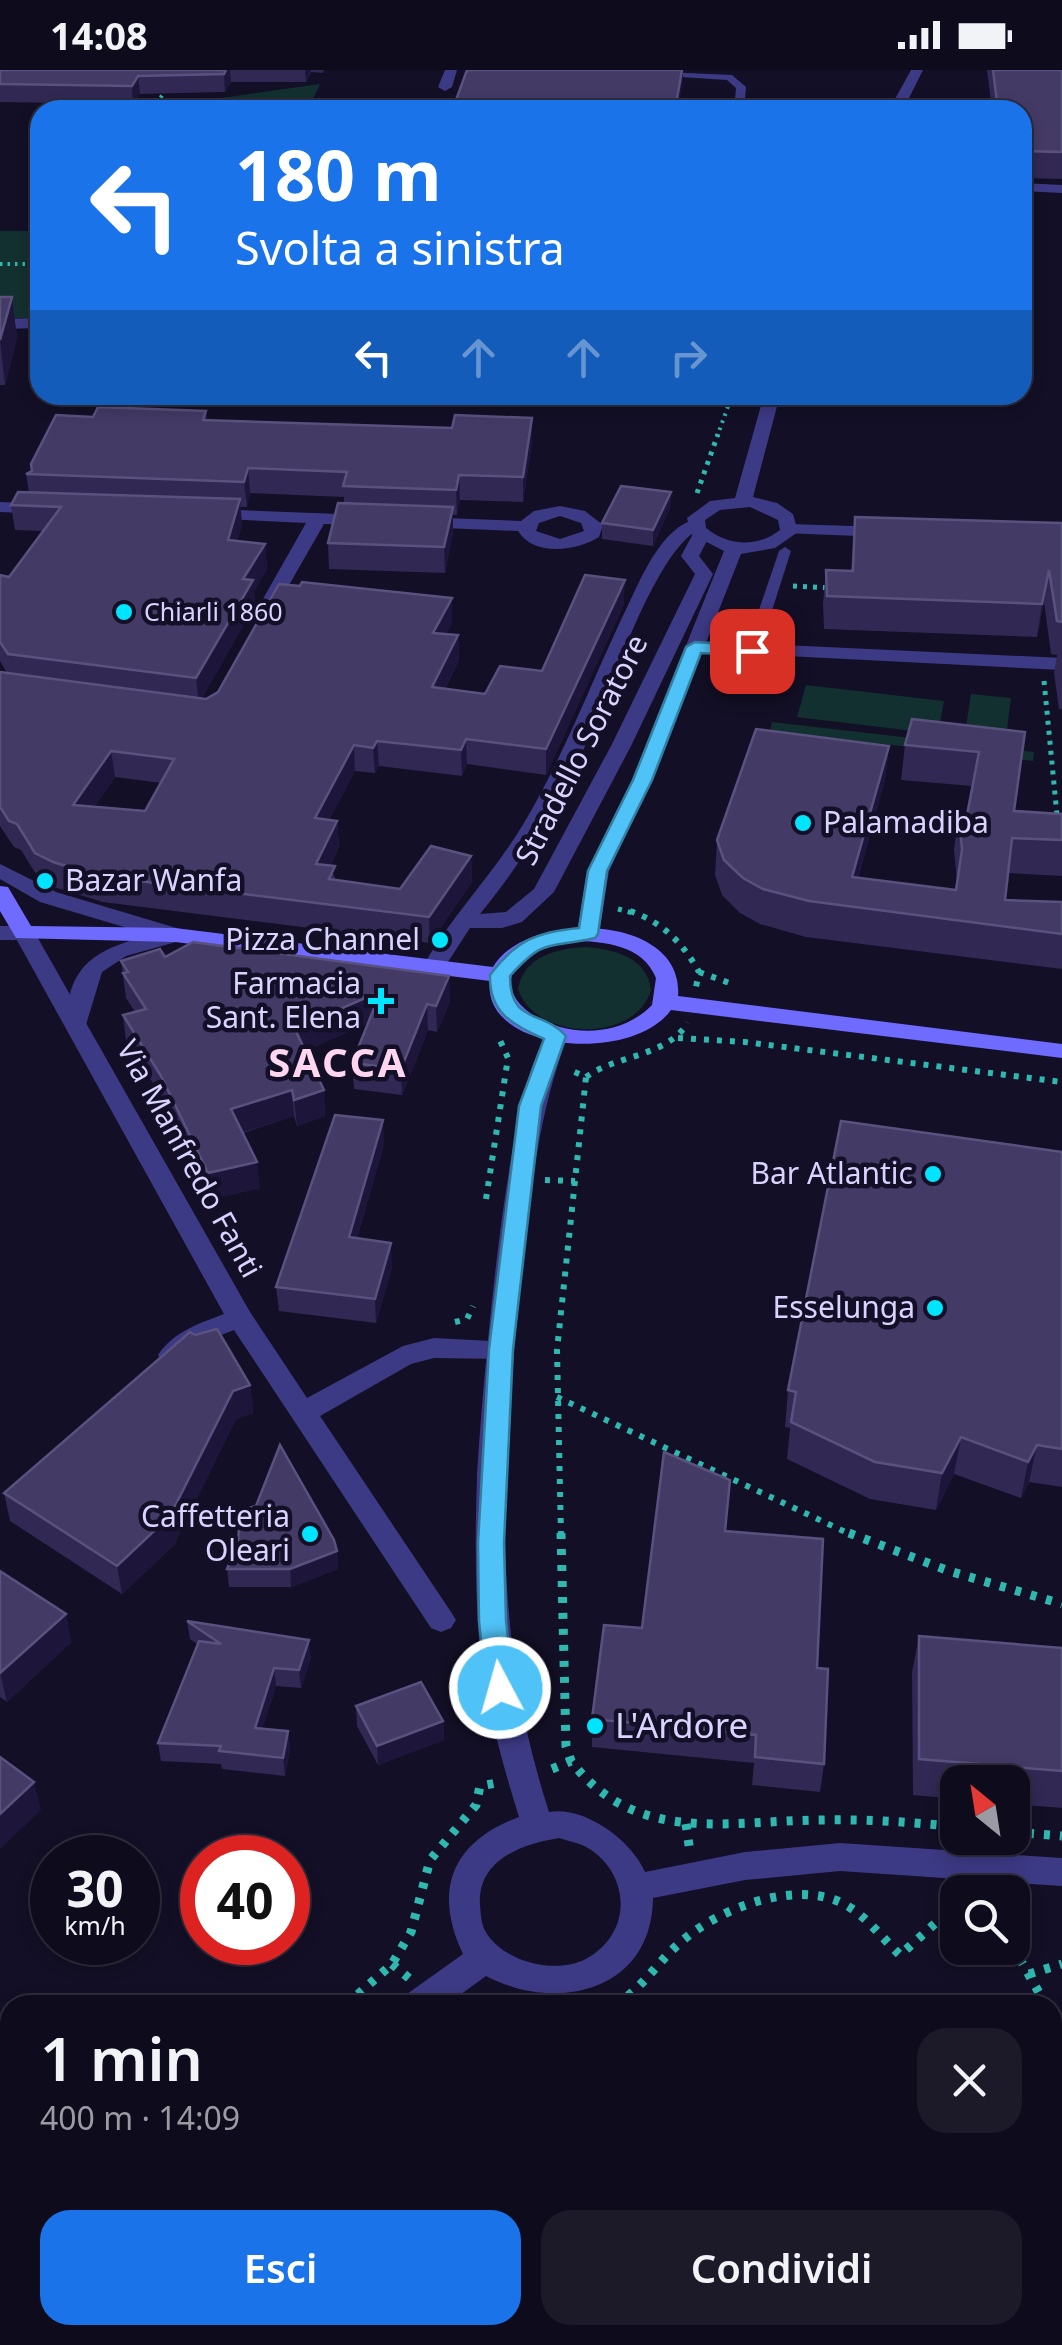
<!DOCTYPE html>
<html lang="it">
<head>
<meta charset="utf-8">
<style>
	body { margin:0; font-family:"Noto Sans",sans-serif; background:#1c1929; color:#f1f3f6; height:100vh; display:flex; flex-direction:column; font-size:38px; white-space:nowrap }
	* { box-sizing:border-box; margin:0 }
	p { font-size:32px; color:#9b9ba3 }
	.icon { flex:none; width:55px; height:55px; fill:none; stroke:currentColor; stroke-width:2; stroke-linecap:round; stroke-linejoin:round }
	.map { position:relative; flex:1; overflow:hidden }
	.details { position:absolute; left:0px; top:1925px; width:1062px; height:350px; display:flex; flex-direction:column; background:#0e0b1c; border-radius:30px 30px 0 0; box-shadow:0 5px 15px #0003,0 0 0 2px #2e2b3b }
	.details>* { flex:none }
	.banner { position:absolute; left:30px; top:30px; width:1002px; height:305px; border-radius:30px; box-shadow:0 5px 15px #0003,0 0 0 2px #2e2b3b; background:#1a73e8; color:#fff; overflow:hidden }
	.needle { width:65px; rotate:330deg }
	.controls { position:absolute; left:940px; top:1695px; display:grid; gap:20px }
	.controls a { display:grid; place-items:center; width:90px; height:90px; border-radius:20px; background:#0e0b1c; box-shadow:0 5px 15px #0003,0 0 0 2px #2e2b3b; font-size:50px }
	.speed { position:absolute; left:30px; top:1765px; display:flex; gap:20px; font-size:50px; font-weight:700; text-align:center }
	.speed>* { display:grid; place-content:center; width:130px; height:130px; border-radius:50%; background:#0e0b1c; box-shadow:0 5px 15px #0003,0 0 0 2px #2e2b3b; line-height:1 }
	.speed small { font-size:25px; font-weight:400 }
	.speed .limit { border:15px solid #d22; background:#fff; color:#111 }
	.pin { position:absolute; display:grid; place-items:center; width:85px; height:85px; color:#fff; margin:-42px; border-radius:20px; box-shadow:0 5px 15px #0006 }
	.me { position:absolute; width:110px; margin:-55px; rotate:354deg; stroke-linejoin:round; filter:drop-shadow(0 0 8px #0008) }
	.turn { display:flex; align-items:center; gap:35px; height:210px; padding:0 40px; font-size:45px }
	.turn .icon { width:130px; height:130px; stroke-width:2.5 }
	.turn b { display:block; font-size:70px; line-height:85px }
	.lanes { display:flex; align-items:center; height:95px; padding:0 40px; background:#0003; justify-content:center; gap:50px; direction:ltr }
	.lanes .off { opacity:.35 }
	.round { display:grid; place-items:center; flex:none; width:105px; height:105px; border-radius:30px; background:#1c1929 }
	.headline { display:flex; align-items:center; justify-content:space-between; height:170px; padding:0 40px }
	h1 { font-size:60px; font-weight:600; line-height:75px }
	.action { display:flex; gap:20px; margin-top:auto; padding:20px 40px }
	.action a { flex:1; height:115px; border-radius:30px; background:#1a73e8; color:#fff; font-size:40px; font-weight:600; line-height:115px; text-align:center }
	.action a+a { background:#1c1929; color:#f1f3f6 }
	.status { display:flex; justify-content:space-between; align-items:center; height:70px; padding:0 50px; background:#0e0b1c; direction:ltr }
	.status svg { height:28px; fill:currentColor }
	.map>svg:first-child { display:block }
	.green { fill:#12302f }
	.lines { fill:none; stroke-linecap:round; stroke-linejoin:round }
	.path-far3 { stroke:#2fb8b0; stroke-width:4; stroke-dasharray:2.5 5; stroke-linecap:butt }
	.path-far2 { stroke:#2fb8b0; stroke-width:5; stroke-dasharray:4 6; stroke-linecap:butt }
	.path-far1 { stroke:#2fb8b0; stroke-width:6; stroke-dasharray:5 8; stroke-linecap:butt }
	.path { stroke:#2fb8b0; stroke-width:9; stroke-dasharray:6 10; stroke-linecap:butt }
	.service { fill:#3d3a85; fill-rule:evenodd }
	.minor { fill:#3d3a85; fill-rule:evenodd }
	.tertiary { fill:#3d3a85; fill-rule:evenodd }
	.secondary { fill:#6f6bff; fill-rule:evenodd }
	.wall { fill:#312854; fill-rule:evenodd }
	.shaded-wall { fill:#1d163a }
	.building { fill:#433a66; stroke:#5a527e; stroke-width:2.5; fill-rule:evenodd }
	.route { fill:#4fc3f7; stroke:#337fa1; stroke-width:2.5 }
	.poi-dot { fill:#00e5ff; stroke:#130f26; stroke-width:4 }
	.labels { text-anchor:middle; stroke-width:9; stroke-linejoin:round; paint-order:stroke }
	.far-poi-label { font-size:25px; fill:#d9d4ff; stroke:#130f26; text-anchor:start }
	.street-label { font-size:30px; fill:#d9d4ff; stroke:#130f26 }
	.poi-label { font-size:30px; fill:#d9d4ff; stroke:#130f26; text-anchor:end }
	.near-poi-label { font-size:35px; fill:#d9d4ff; stroke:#130f26; text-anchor:start }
	.district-label { font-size:40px; font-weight:bold; letter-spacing:2.5px; fill:#ffd6f0; stroke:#130f26 }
</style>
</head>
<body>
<div class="status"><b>14:08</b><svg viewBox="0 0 49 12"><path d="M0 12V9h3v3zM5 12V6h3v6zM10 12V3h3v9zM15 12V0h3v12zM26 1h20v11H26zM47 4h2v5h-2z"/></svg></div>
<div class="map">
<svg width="1062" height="2275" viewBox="0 0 1062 2275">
	<rect width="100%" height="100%" fill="#130f26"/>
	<g class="green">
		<path d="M320,14L308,40H155L158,37Z"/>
		<rect x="0" y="161" width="40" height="87"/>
		<path d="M806,615L944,631L938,664L797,647Z"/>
		<path d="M971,624L1011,628L1005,674L964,670Z"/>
		<path d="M772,652L1034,682L1033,691L770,661Z"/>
		<path d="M585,877C614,879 647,887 651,920C635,974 535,971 518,919C524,886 556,879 585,877Z"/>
	</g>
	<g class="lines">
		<g class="path-far3">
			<path d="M152,40L168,17"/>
			<path d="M0,194H40"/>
			<path d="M717,367L732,325"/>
		</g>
		<g class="path-far2">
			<path d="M697,423L718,364"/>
			<path d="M793,516L831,518"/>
			<path d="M1044,611L1057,745H1062"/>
			<path d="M618,839L637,844"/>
		</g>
		<g class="path-far1">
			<path d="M630,841C662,852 683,873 699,902L696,917"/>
			<path d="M699,902L735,915"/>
			<path d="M678,968L745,972L1062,1012"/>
			<path d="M586,1007C618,984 664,988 688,953"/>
			<path d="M545,1110L575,1111"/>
			<path d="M486,1129L508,988L498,966"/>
			<path d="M455,1252L467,1249L473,1236"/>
			<path d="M557,1327L854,1466"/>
			<path d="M561,1466L557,1280L586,1007L572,1001"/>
		</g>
		<g class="path">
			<path d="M561,1463L566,1676L571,1691"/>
			<path d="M849,1463L949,1501L1062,1534"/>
			<path d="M552,1699L571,1691C635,1775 726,1751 819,1750C866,1749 912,1752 958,1757"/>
			<path d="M686,1754L690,1782"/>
			<path d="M1012,1762L1062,1766"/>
			<path d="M1012,1875L1046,1935"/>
			<path d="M392,1894L410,1909"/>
			<path d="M1029,1904L1062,1894"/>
			<path d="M346,1935L392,1894L411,1862L430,1790L476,1735L480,1716L497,1713"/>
			<path d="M615,1935C643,1918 658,1891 682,1871C720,1838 794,1810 842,1833C865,1844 882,1868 900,1885L939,1850L958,1846"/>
			<path d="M1052,1947L1062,1964"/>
			<path d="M0,2187L10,2180"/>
		</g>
		<g class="service">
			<path d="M617,0L732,5L746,17L744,40H734L736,18L727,10L621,3Z"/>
			<path d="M785,477L791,481L759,581L752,585L747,584L745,581L779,481Z"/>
		</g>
		<g class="minor">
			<path d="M445,0H457L452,17L445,21L438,17Z"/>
			<path d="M1022,113L1062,115V123L1022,121Z"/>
			<path d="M40,248V258L0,259V249Z"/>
			<path d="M0,432L45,434L54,439L45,444L0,442Z"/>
			<path d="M560,436L585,441L603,455L599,467C577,481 534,487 518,461L420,457L411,452L420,447L521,451L534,441ZM560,446L581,453L584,461L560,469L536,461L539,453Z"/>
			<path d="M210,439L365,445L374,450L365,455L324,454L273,543L264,549L255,543L306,453L204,448L201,444Z"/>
			<path d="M695,449L704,454L696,461L710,465L699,486L713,504L631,676L554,822L522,852L502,858H470L442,901H426L423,896C452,845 493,805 524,753C566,682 594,605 630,531C644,502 662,459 695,449ZM694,462L681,486L695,504L611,676L534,819L506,842L480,844C521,794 554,740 583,681C608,627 649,495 694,462Z"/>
			<path d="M789,454L884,457L893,462L884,467L783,463L780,459Z"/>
			<path d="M695,571L1062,588V600L688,581L685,577Z"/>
			<path d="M24,856L35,863L250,1242L307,1328L403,1276L434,1268L510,1272L514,1279L510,1286L501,1289L434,1288L411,1294L320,1346L451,1542L456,1550L451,1558L441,1562L431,1558L234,1260L208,1270L180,1292H162L158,1285C173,1262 200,1253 224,1244L13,863Z"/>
		</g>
		<g class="tertiary">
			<path d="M911,0H923L903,40H889Z"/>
			<path d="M764,325H780L753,427L777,433L793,444L798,462L775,478L741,484L652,710L609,801L599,864L596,869H580L577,864L587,801L632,710L724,481L691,464L687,448L710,431L735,428ZM750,437L778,450L780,460C757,478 728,476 706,458L705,450L720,440Z"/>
			<path d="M0,794L56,822L183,860L186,865L183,870L126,886L102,902L85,958H69C65,949 66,938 69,928C78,885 113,875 151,865L40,832L0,809Z"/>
			<path d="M0,856H24L35,863L24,870H0Z"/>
			<path d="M556,959L568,966C537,1046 530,1128 521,1213C501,1401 490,1559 549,1742C585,1736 631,1770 645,1802L745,1782L840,1773L1062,1788V1816L840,1801L745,1810L653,1828C652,1922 556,1943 486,1906L446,1935H402L407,1924L463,1884C433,1821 451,1772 519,1747C501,1689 485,1631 479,1569C475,1516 475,1463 477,1409C480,1350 508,971 556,959ZM559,1768C568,1771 580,1773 588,1778C629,1803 633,1859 591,1886C561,1906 507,1894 487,1864C481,1855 481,1846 480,1835C477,1789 523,1774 559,1768Z"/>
			<path d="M10,2222V2262L0,2266V2226Z"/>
		</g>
		<path class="secondary" d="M0,816L8,817L31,856L175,858L493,897C526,839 685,843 678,926L1062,974V988L671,940C631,995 481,981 490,911L175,872L16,868L0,841ZM572,871C604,871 643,875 656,908L652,935C587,1001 457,924 535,882C545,876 560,874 572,871Z"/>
	</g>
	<g class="wall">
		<path d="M0,0H324L323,3L311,2L306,12H231L225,22L140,24L133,34L0,32Z"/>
		<path d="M987,0H1062V109L1022,108V40H992Z"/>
		<path d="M0,227H12L17,268L5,315H0Z"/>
		<path d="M206,341L207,350L532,372L523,432L460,430L457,445H453V462L445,503L329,499L328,473L344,433V427L250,423L247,437H240L242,454L237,471L265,474L267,499L254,521L255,535L202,628L206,629L452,528V553L446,564L458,565L459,590L445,619L485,624L542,601L624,534L546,705L467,694L462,706L379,696L375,703L355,701L329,750L337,751L339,777L330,796L336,810L400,819L471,786L472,812L430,873L103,832L57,818L39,809L21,780L14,777L0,756V602L7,603L0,591V505L9,507L43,461L15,460L11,435L29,422L26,404L93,347ZM115,707L161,713L145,741L94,737Z"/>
		<path d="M671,422L670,438L653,476L602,469V453Z"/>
		<path d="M855,447L1062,453V639H1059L1054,603L1057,585L1051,584L1044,532L1037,567L824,559L823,533L826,500L851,501Z"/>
		<path d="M1025,662L1014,741L1062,744V806L1008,803L1005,830L1062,832V899L806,867L760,854L740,843L722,825L715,805L717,770L889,676L885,710L858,808L956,820L957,813L954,779L959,744L967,745L972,716L901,710L905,675Z"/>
		<path d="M165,887L449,906L450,932L437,962L428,960L402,1025L354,1019L352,993L368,953L305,981L324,1020L325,1046L297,1056L294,1046L243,1063L260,1118L211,1129L165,1032L126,971L123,945L135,942L126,928L121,891Z"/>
		<path d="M384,1074L357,1168L392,1197L376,1253L279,1241L276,1217Z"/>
		<path d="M1062,1082V1417L1029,1412L1021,1428L954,1404L936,1440L870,1429L787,1389L790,1358L785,1357L788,1320Z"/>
		<path d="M250,1315L253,1343L236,1349L174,1475L122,1524L10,1451L4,1423Z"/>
		<path d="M245,1439L337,1481L338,1499L291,1517H229L227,1499L246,1455Z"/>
		<path d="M725,1461L817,1598L824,1694L820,1722L752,1715L754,1693L592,1677V1649L642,1558Z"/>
		<path d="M0,1501L66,1544L71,1572L7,1632L0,1627Z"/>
		<path d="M187,1551L311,1588L301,1618L276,1616L262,1659L288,1661L290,1679L285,1706L222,1699L221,1694L161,1691L158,1673L197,1574L190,1569Z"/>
		<path d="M919,1566L1062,1578V1738L1012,1734V1712H958V1729L913,1725L912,1602Z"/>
		<path d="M356,1636L443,1651L444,1670L378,1695L357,1656Z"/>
		<path d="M1062,1959V2058H1061L1052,2042V1963Z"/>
	</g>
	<g class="shaded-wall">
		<path d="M226,0H230L231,12L225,22L224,4Z"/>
		<path d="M305,0H311L306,12Z"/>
		<path d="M682,0H683V11L678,40H675Z"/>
		<path d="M138,6L140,24L133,34L132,16Z"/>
		<path d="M12,227L17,268L5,315L0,270Z"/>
		<path d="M532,348V372L523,432V407Z"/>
		<path d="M248,398L250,423L247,437L244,412Z"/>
		<path d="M459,405L460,430L457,445L456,420Z"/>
		<path d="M671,422L670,438L653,476V460Z"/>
		<path d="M240,429L242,454L231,496L228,470Z"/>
		<path d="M453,437V462L445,503L444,477Z"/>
		<path d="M265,474L267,499L254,521L255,535L199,634L196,608L243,509Z"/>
		<path d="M1049,500L1044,532L1037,567L1042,534Z"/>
		<path d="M625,510L624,534L546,705V679Z"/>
		<path d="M452,528V553L434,587L433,563Z"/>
		<path d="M458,565L459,590L433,642L432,617Z"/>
		<path d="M466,669L467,694L462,706L461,680Z"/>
		<path d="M377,671L379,696L375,703L373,678Z"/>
		<path d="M354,675L355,701L317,774L315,748Z"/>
		<path d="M889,676L885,710L850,836L852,807Z"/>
		<path d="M111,681L115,707L77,761L73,735Z"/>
		<path d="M337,751L339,777L318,820L316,794Z"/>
		<path d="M471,786L472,812L430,873L429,847Z"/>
		<path d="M449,906L450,932L437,962L436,936Z"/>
		<path d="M381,921L382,947L297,985L295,959Z"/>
		<path d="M427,934L428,960L402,1025L401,999Z"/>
		<path d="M292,1020L294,1046L234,1065L231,1039Z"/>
		<path d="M324,1020L325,1046L297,1056L294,1030Z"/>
		<path d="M383,1050L384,1074L350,1191L349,1167Z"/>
		<path d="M257,1092L260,1118L211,1129L208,1103Z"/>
		<path d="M391,1173L392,1197L376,1253L375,1229Z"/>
		<path d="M250,1315L253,1343L236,1349L174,1475L122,1524L117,1496L233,1321Z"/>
		<path d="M961,1367L954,1404L936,1440L942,1403Z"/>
		<path d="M1037,1375L1029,1412L1021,1428L1028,1392Z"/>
		<path d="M337,1481L338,1499L291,1517L290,1499Z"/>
		<path d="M66,1544L71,1572L7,1632L0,1603Z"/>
		<path d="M309,1570L311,1588L301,1618L299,1600Z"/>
		<path d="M274,1598L276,1616L257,1676L255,1658Z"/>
		<path d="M443,1651L444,1670L378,1695L377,1676Z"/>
		<path d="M288,1661L290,1679L285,1706L283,1688Z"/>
		<path d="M34,1712L41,1740L0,1779V1744Z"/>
	</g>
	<g class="building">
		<path d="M0,0H226L224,4L138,6L132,16L0,14Z"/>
		<path d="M467,0H682L675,40H505L453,38Z"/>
		<path d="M993,0H1062V82L1022,81V40H998Z"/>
		<path d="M0,227H12L0,270Z"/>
		<path d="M98,337L206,341L203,350L452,358L455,345L532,348L523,407L459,405L456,420L343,416L347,402L248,398L244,412L26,404L32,401L31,394L56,345L93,347Z"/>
		<path d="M621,416L671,422L653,460L602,453Z"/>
		<path d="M18,422L240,429L228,470L265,474L243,509L253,510L196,608L8,584L0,572V505L9,507L61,437L11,435Z"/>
		<path d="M338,433L453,437L444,477L328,473Z"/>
		<path d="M855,447L1062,453V552L1057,551L1049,500L1042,534L827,526L826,500L853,501Z"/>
		<path d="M585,505L625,510L546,679L466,669L461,680L377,671L373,678L354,675L315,748L337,751L316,794L335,796L329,809L400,819L431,776L471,786L429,847L99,806L53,792L35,783L17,754L9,751L0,737V602L206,629L218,622L279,514L300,516L302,512L452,528L433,563L458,565L432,617L485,624L500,596L542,601ZM111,681L174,689L145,741L73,735Z"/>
		<path d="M912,649L1025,662L1014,741L1062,744V770L1012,768L1005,830L1062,832V864L809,831L763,819L743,808L724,790L717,770L756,659L889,676L852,807L956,820L962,780L959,744L967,745L979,682L905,675Z"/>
		<path d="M193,872L449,906L436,936L427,934L401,999L352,993L381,921L295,959L324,1020L294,1030L292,1020L231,1039L257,1092L208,1103L161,1006L123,945L146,939L123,903L128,902L121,891L160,879L165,887Z"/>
		<path d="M335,1045L383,1050L349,1167L391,1173L375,1229L276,1217Z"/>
		<path d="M841,1051L1062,1082V1379L1037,1375L1028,1392L961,1367L942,1403L875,1392L791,1352L796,1322L788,1320Z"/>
		<path d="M217,1259L250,1315L233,1321L170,1446L117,1496L4,1423L190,1262L195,1265Z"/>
		<path d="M280,1375L334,1470L337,1481L290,1499H227L238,1472L239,1458L253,1453L245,1439L256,1436Z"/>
		<path d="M664,1382L730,1410L725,1461L823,1469L817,1598L828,1599L824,1694L755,1687L756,1665L592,1649L604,1555L642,1558Z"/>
		<path d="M0,1501L66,1544L0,1603Z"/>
		<path d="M187,1551L309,1570L299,1600L274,1598L255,1658L288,1661L283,1688L219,1681L221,1676L158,1673L199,1571L221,1574Z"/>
		<path d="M919,1566L1062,1578V1701L919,1689Z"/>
		<path d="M421,1612L443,1651L377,1676L356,1636Z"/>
		<path d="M0,1687L34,1712L0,1744Z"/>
		<path d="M1062,1959V2045L1052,2028V1963Z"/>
	</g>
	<path class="route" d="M695,572L752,576L760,581L752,586L701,583L652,710L607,801L598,864L595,868C549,879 546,866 510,906C510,955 542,939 566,966L541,1036L513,1279L504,1473L506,1551L514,1618L510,1626L500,1629L490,1626L486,1618L479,1551L478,1473L489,1279L519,1036L544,969C512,954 489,943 490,905C516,870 537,862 579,858L588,801L633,710L686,577Z"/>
	<g class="poi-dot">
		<circle cx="124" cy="542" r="10"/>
		<circle cx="803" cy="753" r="10"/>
		<circle cx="45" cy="811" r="10"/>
		<circle cx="440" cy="870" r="10"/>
		<path d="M376 916h10v10h10v10h-10v10h-10v-10h-10v-10h10z"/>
		<circle cx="933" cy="1104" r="10"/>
		<circle cx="935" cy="1238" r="10"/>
		<circle cx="310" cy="1464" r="10"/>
		<circle cx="595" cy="1656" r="10"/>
	</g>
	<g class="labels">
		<g class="far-poi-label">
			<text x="144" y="551">Chiarli 1860</text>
		</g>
		<g class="street-label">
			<text transform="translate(582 680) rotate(-63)" y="10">Stradello Soratore</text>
			<text transform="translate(189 1089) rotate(61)" y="10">Via Manfredo Fanti</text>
		</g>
		<g class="poi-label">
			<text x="823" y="763" text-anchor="start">Palamadiba</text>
			<text x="65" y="821" text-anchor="start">Bazar Wanfa</text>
			<text x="420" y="880">Pizza Channel</text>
			<text x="361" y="924">Farmacia<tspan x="361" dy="34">Sant. Elena</tspan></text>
			<text x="913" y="1114">Bar Atlantic</text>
			<text x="915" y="1248">Esselunga</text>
			<text x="290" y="1457">Caffetteria<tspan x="290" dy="34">Oleari</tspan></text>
		</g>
		<g class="near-poi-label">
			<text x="615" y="1668">L'Ardore</text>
		</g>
		<g class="district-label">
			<text x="338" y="1007">SACCA</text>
		</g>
	</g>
</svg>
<div class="controls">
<a><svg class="needle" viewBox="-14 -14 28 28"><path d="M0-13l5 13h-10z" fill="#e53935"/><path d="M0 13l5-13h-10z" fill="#9b9ba3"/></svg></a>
<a><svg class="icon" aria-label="search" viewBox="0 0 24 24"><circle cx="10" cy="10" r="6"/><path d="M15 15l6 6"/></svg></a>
</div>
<div class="speed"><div>30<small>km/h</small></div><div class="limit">40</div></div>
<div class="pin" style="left:752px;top:581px;background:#d93025"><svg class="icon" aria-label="arrive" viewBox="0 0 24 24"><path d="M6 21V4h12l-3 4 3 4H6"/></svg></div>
<svg class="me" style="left:500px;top:1618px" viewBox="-20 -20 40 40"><circle r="17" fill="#4fc3f7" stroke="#fff" stroke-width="3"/><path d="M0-11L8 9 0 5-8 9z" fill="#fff"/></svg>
<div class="banner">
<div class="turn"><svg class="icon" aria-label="left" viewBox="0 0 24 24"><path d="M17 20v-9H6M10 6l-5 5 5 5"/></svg><div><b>180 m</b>Svolta a sinistra</div></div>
<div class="lanes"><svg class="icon" aria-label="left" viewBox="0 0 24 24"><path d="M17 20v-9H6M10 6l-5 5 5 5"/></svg><svg class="icon off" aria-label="ahead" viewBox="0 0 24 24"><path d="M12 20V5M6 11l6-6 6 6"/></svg><svg class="icon off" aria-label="ahead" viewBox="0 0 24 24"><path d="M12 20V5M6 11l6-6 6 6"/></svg><svg class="icon off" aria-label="right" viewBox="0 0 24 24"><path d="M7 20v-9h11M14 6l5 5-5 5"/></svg></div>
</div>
<section class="details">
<div class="headline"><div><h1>1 min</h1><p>400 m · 14:09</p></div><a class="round"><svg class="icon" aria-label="close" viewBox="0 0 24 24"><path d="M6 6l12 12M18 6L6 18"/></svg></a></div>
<div class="action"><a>Esci</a><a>Condividi</a></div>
</section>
</div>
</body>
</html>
